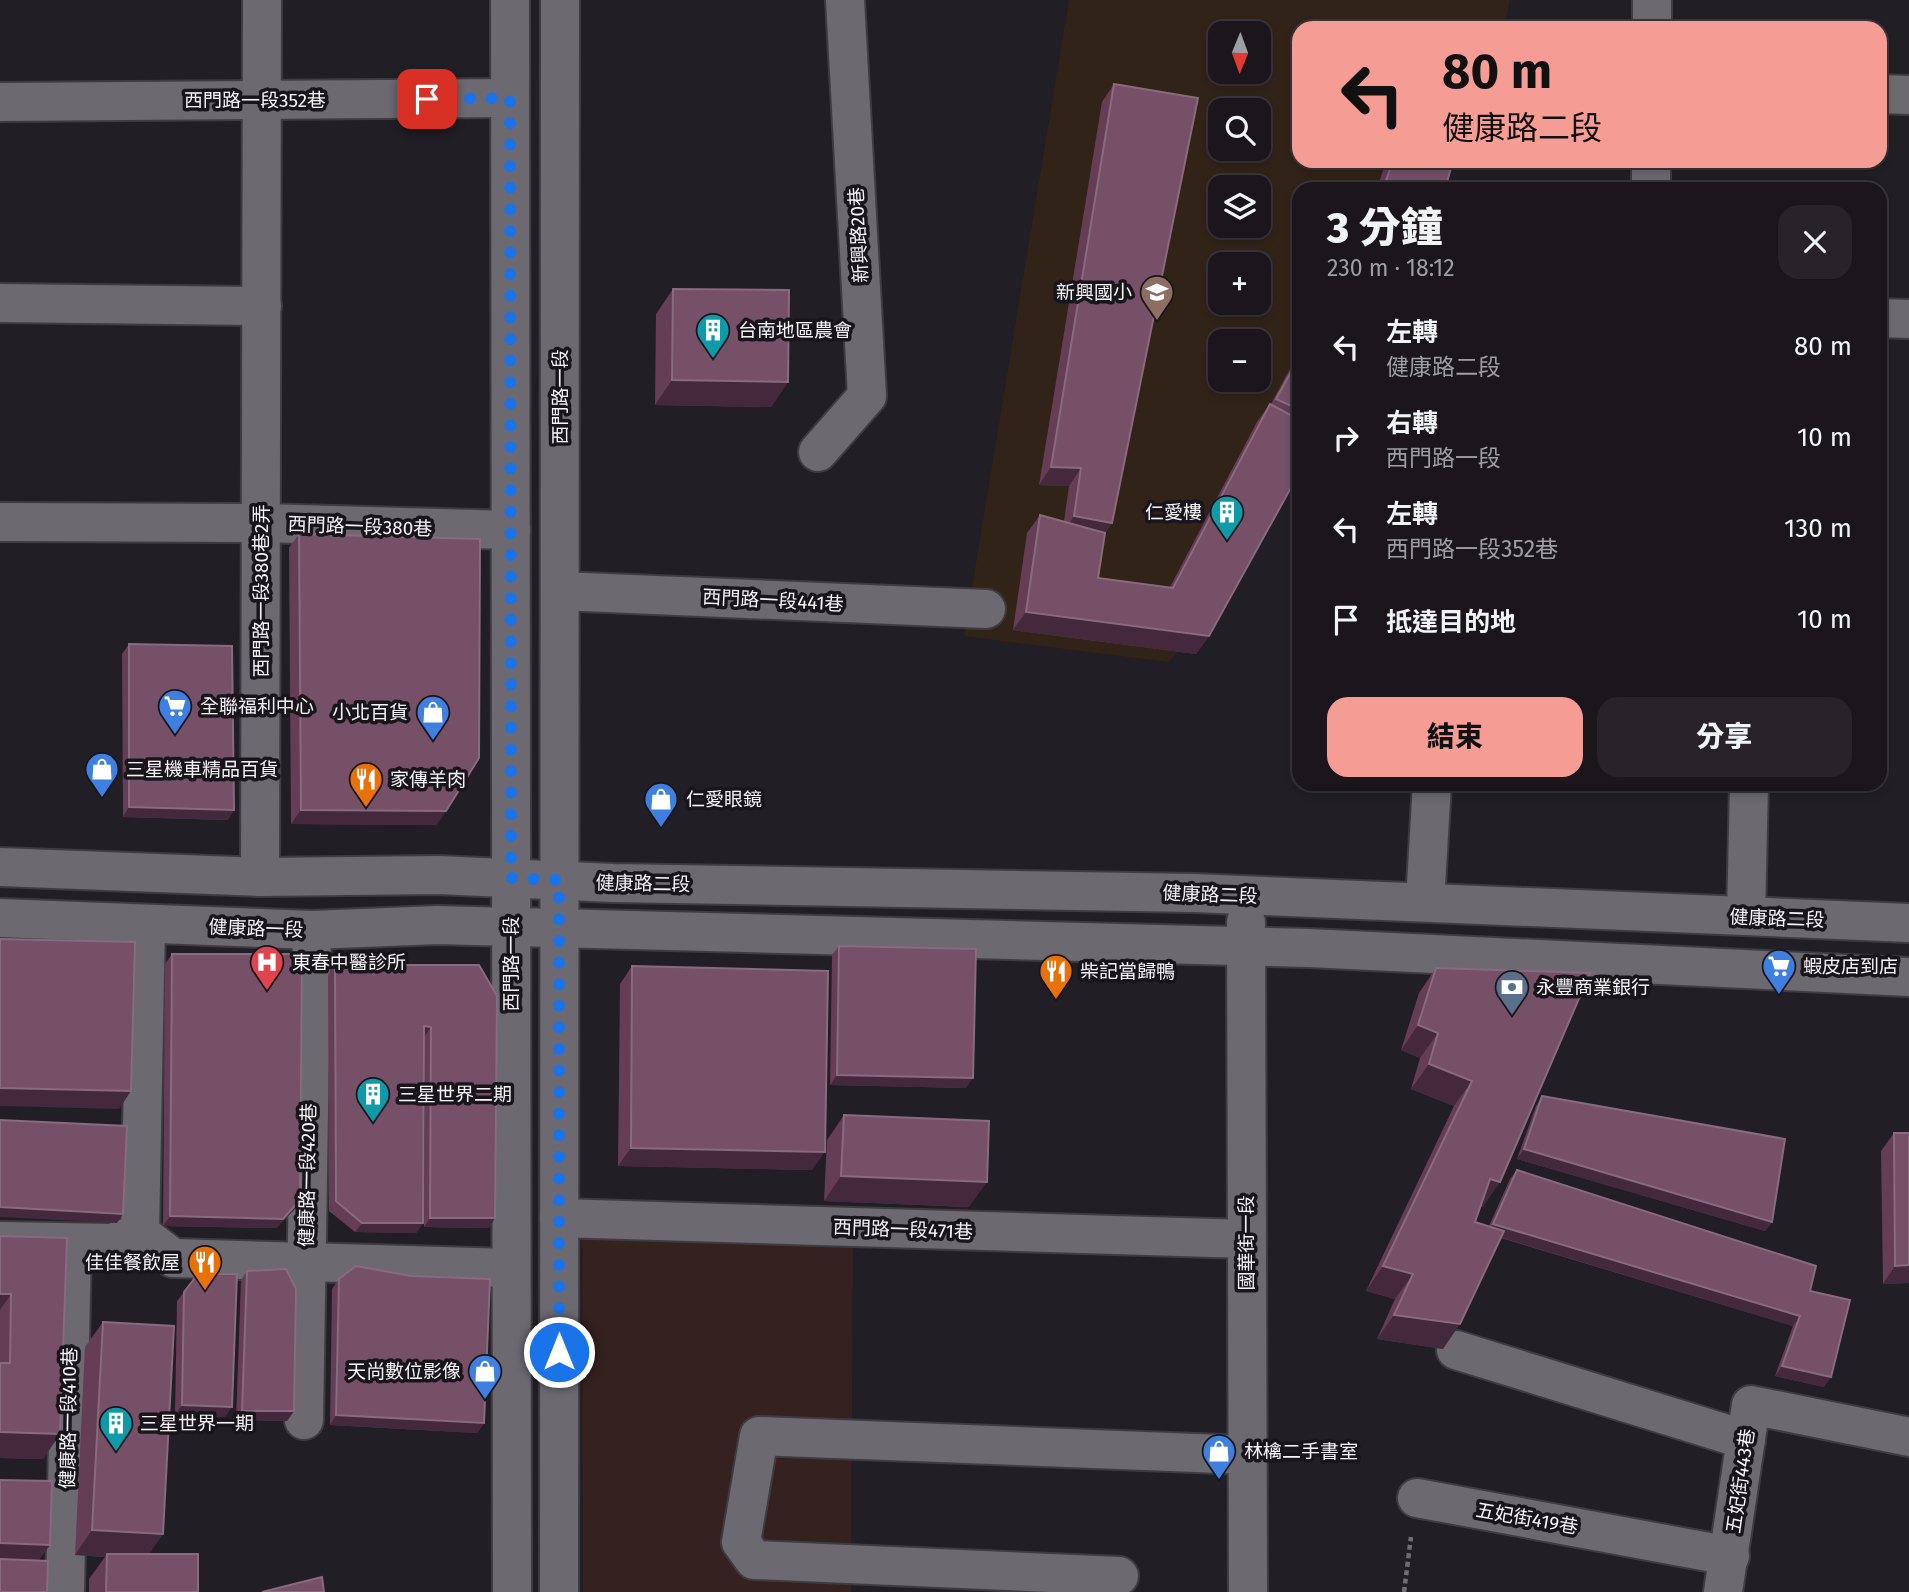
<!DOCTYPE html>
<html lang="zh-TW">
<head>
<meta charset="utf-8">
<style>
	body { margin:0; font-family:"Fira Sans","Noto Sans TC",sans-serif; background:#272329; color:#f1f3f6; height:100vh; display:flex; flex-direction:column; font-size:26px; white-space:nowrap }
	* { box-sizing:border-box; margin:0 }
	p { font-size:23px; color:#9f9fa3 }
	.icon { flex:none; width:38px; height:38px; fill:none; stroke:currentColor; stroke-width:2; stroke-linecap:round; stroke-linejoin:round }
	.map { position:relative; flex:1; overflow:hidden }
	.panel { position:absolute; left:1292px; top:182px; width:595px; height:609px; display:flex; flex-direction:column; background:#1a161c; border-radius:21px; box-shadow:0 4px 10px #0003,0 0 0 2px #38353b }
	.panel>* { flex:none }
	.top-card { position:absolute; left:1292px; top:21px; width:595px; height:147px; border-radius:21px; box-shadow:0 4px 10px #0003,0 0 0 2px #38353b; background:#f59c95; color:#111; overflow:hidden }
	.needle { width:46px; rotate:181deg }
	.fabs { position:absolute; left:1208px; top:21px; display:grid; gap:14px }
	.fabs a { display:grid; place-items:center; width:63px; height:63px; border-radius:14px; background:#1a161c; box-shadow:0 4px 10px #0003,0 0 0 2px #38353b; font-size:35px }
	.pin { position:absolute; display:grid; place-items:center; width:60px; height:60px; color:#fff; margin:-30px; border-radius:14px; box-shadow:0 4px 10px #0006 }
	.me { position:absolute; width:77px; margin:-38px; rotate:0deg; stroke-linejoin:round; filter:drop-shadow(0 0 5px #0008) }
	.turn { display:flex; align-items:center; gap:24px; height:147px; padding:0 35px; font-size:32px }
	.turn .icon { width:91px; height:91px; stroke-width:2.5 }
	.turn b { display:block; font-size:49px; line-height:60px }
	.round { display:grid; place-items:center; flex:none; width:74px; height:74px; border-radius:21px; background:#272329 }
	.summary { display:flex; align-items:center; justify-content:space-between; height:119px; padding:0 35px }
	h1 { font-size:42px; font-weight:800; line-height:52px }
	.button { display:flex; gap:14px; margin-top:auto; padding:14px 35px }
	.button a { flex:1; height:80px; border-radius:21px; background:#f59c95; color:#111; font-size:28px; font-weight:800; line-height:80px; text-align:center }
	.button a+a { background:#272329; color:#f1f3f6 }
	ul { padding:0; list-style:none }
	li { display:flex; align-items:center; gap:21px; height:91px; padding:0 35px }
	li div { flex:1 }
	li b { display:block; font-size:26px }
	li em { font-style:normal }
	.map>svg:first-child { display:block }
	.commercial { fill:#342120 }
	.education { fill:#322319; fill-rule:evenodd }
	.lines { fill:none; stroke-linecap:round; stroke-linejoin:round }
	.minor-casing { stroke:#3f3c41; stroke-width:42 }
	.path { stroke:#716d73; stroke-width:4.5; stroke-dasharray:5 3.5; stroke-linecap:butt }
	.minor { stroke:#6d6971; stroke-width:38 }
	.wall { fill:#653d55 }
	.shaded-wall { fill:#44283b }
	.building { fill:#755067; stroke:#896a7e; stroke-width:2 }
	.route { stroke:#1a73e8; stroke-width:12; stroke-dasharray:0 21.6 }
	.labels { text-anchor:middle; stroke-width:7; stroke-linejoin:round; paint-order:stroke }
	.street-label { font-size:19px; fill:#f6f3f8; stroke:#18151b }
	.poi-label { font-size:19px; fill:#f6f3f8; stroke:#18151b; text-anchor:start }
</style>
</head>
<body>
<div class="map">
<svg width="1909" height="1592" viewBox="0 0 1909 1592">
	<rect width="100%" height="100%" fill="#221e25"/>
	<path class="commercial" d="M582,1233L853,1239L851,1592H583Z"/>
	<path class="education" d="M1069,0H1510L1504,28H1298V161H1424L1416,189H1298V440L1177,653L1168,662L964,636ZM1220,33H1258V72H1220ZM1220,110H1258V149H1220ZM1220,187H1258V226H1220ZM1220,264H1258V303H1220ZM1220,341H1258V380H1220Z"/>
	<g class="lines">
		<defs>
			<g id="minor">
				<path d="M510,0L512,1592"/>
				<path d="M1652,28V0"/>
				<path d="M1880,94L1909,95"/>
				<path d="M0,102L510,98"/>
				<path d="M1651,189V161"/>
				<path d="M0,303L262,306"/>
				<path d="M1880,318L1909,319"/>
				<path d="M818,452L867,396L845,0"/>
				<path d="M0,522L262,523L511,530"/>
				<path d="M560,591L986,609"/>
				<path d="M0,867L260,877L438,875L613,883L1194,893L1909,923"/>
				<path d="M260,877L262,0"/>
				<path d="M1425,902L1432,784"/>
				<path d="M1746,916L1749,784"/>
				<path d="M0,918L312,930L438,925L1309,948L1909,977"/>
				<path d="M1246,922L1248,1592"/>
				<path d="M559,1218L1246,1239"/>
				<path d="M140,1233L173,1258L511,1268"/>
				<path d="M140,1233L146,924"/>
				<path d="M0,1241L112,1243L140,1233"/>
				<path d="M1456,1350L1746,1440"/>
				<path d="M304,1420L312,930"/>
				<path d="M1417,1498L1730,1556"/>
				<path d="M1119,1576L754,1560L741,1542L759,1436L1247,1455"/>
				<path d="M65,1592L72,1243"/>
				<path d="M559,1592L560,0"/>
				<path d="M1723,1592L1751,1405L1909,1437"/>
			</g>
		</defs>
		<use href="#minor" class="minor-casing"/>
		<path class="path" d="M1404,1592L1411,1537"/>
		<use href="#minor" class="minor"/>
	</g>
	<g class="wall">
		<path d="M1114,84L1112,523L1105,533L1098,578L1170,587L1257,422L1270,404H1271L1298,354V475L1209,636L1196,654L1013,630L1027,533L1040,515L1064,521L1069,486L1039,485L1102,102Z"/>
		<path d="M1386,161H1453L1445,189H1377Z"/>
		<path d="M673,289L788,382L771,407L655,405L656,314Z"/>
		<path d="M299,534L446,811L436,825L291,824L289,548Z"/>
		<path d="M129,644L228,820L123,817L122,654Z"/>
		<path d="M839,946L966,1088L830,1085L832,955Z"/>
		<path d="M172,954L300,1200L294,1210L276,1228L163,1226L165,964Z"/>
		<path d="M335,965H479L489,1228L424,1227L425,1036L423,1223L416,1233L355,1232L329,1211L328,975Z"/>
		<path d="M632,966L812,1170L618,1166L620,984Z"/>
		<path d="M1436,968L1590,973L1483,1207H1480L1475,1222L1489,1226L1510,1179L1517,1170L1810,1291L1824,1387L1775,1376L1793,1326L1501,1238L1443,1349L1377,1339L1395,1299L1366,1291L1454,1106L1411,1089L1420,1058L1401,1050L1419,993Z"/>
		<path d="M1542,1096L1772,1222L1765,1231L1517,1159L1536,1106Z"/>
		<path d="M844,1115L969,1207L824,1201L827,1140Z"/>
		<path d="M1894,1133H1909V1283L1883,1284L1881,1151Z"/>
		<path d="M0,1236L60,1434L43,1459L0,1458Z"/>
		<path d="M247,1271L294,1411L287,1421L236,1420L241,1280Z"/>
		<path d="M339,1279L484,1423L477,1433L330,1425L332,1289Z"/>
		<path d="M184,1292L225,1417L175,1415L177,1301Z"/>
		<path d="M103,1322L149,1554L198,1592H89V1579L105,1557L75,1555L85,1347Z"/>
	</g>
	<g class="shaded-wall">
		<path d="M672,380L788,382L771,407L655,405Z"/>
		<path d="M1051,467L1081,468L1069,486L1039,485Z"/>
		<path d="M1074,516L1112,523L1099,541L1062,534Z"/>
		<path d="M1026,612L1209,636L1196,654L1013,630Z"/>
		<path d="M129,807L234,810L228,820L123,817Z"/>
		<path d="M301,810L446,811L436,825L291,824Z"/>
		<path d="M1418,1025L1438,1033L1420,1058L1401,1050Z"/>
		<path d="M424,1026L431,1027L425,1036H417Z"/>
		<path d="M1429,1064L1472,1081L1454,1106L1411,1089Z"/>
		<path d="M837,1075L973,1078L966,1088L830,1085Z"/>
		<path d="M0,1088L131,1091L119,1109L0,1106Z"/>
		<path d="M631,1148L825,1152L812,1170L618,1166Z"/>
		<path d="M1524,1149L1772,1222L1765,1231L1517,1159Z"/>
		<path d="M841,1176L987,1182L969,1207L824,1201Z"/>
		<path d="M1490,1179L1500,1182L1483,1207L1472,1204Z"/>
		<path d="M300,1200L294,1210L276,1228L163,1226L170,1216Z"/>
		<path d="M0,1207L123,1214L117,1223L0,1217Z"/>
		<path d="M430,1218H495L489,1228L424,1227Z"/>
		<path d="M362,1223H423L416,1233L355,1232Z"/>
		<path d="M1493,1224L1800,1316L1793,1326L1486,1233Z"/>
		<path d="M1909,1265V1283L1883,1284L1895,1266Z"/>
		<path d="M1383,1266L1413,1274L1395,1299L1366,1291Z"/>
		<path d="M0,1294H11L0,1310Z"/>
		<path d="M1394,1315L1460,1324L1443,1349L1377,1339Z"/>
		<path d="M1782,1366L1831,1377L1824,1387L1775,1376Z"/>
		<path d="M182,1405L232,1407L225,1417L175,1415Z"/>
		<path d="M242,1411H294L287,1421L236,1420Z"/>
		<path d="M336,1415L484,1423L477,1433L330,1425Z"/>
		<path d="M0,1432L60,1434L43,1459L0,1458Z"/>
		<path d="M92,1530L163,1534L146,1559L107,1554L105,1557L75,1555Z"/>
		<path d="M0,1543L50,1545L32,1570L0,1569Z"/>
	</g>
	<g class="building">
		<path d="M1114,84L1198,98L1112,523L1074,516L1081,468L1051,467Z"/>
		<path d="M1393,161H1453L1445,189H1383Z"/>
		<path d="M673,289L789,290L788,382L672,380Z"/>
		<path d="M1298,359V409L1276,399Z"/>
		<path d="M1270,404L1298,419V475L1209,636L1026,612L1040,515L1105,533L1098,578L1173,588Z"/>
		<path d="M299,534L480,539L479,758L446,811L301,810Z"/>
		<path d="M129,644L232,646L234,810L129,807Z"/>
		<path d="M0,939L135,942L131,1091L0,1088Z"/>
		<path d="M839,946L976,949L973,1078L837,1075Z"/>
		<path d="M172,954H302L300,1200L283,1219L170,1216Z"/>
		<path d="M335,965H479L497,996L495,1218H430L431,1027L424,1026L423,1223H362L336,1201Z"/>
		<path d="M632,966L828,971L825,1152L631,1148Z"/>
		<path d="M1436,968L1590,973L1500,1182L1490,1179L1475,1222L1504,1231L1460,1324L1394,1315L1413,1274L1383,1266L1472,1081L1429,1064L1438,1033L1418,1025Z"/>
		<path d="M1542,1096L1785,1139L1772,1222L1524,1149Z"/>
		<path d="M844,1115L989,1121L987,1182L841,1176Z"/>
		<path d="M0,1120L127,1126L123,1214L0,1207Z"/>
		<path d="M1894,1133H1909V1265L1895,1266Z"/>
		<path d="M1517,1170L1816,1266L1810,1291L1850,1300L1831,1377L1782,1366L1800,1316L1493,1224Z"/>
		<path d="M0,1236L67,1238L60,1434L0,1432V1363H10L11,1294H0Z"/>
		<path d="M356,1266L411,1276L490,1279L484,1423L336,1415L339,1279Z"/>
		<path d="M286,1269L296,1289L294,1411H242L247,1271Z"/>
		<path d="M198,1274H237L232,1407L182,1405L184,1292Z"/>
		<path d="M103,1322L174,1326L163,1534L92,1530Z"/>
		<path d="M0,1480L52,1481L50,1545L0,1543Z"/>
		<path d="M107,1554H198V1592H106Z"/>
		<path d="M0,1559L48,1561L47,1592H0Z"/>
		<path d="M322,1577L324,1592H262Z"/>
	</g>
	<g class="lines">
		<path class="route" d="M427,99L510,98L511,878L559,880V1352"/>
	</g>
	<defs>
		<symbol id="school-pin" viewBox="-11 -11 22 30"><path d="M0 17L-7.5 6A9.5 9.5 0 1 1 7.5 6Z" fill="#8d6e63" stroke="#18151b"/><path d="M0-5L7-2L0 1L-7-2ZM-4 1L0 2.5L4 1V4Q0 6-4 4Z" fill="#fff"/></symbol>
		<symbol id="building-pin" viewBox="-11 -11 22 30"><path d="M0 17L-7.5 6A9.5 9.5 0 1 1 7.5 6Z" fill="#0f9aa8" stroke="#18151b"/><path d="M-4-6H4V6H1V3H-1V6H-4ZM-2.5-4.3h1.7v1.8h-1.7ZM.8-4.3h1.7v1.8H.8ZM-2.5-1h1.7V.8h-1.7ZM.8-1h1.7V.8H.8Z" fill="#fff"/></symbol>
		<symbol id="supermarket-pin" viewBox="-11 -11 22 30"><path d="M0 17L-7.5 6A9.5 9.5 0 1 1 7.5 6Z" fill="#3f7fe0" stroke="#18151b"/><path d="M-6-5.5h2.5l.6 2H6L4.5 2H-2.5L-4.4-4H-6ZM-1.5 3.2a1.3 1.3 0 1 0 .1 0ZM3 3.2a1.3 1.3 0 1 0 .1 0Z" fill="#fff"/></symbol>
		<symbol id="shop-pin" viewBox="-11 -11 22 30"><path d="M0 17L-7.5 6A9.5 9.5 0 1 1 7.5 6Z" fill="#3f7fe0" stroke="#18151b"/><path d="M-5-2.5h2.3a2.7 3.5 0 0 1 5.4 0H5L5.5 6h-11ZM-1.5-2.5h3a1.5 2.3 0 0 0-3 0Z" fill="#fff"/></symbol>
		<symbol id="restaurant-pin" viewBox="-11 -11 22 30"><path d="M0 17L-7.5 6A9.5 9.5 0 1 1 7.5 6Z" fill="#e8710a" stroke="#18151b"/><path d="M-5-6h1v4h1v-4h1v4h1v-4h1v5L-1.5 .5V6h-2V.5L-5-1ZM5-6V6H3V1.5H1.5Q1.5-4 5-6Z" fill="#fff"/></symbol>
		<symbol id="hospital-pin" viewBox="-11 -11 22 30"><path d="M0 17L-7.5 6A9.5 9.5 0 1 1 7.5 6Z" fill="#e0444e" stroke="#18151b"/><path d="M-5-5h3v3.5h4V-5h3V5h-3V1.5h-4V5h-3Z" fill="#fff"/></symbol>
		<symbol id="bank-pin" viewBox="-11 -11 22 30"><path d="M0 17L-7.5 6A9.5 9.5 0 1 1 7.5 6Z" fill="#5c6f8a" stroke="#18151b"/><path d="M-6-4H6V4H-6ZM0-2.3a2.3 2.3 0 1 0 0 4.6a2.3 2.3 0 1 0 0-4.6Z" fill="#fff"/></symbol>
	</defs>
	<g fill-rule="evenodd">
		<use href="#school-pin" x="1138" y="273" width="38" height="52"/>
		<use href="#building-pin" x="694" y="311" width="38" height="52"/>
		<use href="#building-pin" x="1208" y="493" width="38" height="52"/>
		<use href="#supermarket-pin" x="156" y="687" width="38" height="52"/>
		<use href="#shop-pin" x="414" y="693" width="38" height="52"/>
		<use href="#shop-pin" x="83" y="750" width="38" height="52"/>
		<use href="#restaurant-pin" x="347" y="760" width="38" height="52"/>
		<use href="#shop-pin" x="642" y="780" width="38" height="52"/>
		<use href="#hospital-pin" x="248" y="943" width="38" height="52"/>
		<use href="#supermarket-pin" x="1760" y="947" width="38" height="52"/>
		<use href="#restaurant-pin" x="1037" y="952" width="38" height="52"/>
		<use href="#bank-pin" x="1493" y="968" width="38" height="52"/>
		<use href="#building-pin" x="354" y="1075" width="38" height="52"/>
		<use href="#restaurant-pin" x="186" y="1243" width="38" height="52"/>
		<use href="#shop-pin" x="466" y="1352" width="38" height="52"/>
		<use href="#building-pin" x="97" y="1404" width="38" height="52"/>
		<use href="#shop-pin" x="1200" y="1432" width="38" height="52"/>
	</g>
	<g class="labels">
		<g class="street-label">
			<text x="255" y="107">西門路一段352巷</text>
			<text transform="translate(858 235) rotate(-93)" y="7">新興路20巷</text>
			<text transform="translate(560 397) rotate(-90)" y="7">西門路一段</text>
			<text transform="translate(360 526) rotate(2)" y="7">西門路一段380巷</text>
			<text transform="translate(261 591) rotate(-90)" y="7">西門路一段380巷2弄</text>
			<text transform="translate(773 600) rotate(3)" y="7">西門路一段441巷</text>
			<text transform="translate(643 883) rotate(1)" y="7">健康路二段</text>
			<text transform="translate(1210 894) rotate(2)" y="7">健康路二段</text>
			<text transform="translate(1777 918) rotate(2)" y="7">健康路二段</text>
			<text transform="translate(256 928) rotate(2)" y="7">健康路一段</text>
			<text transform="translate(511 964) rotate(-90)" y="7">西門路一段</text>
			<text transform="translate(307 1175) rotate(-89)" y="7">健康路一段420巷</text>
			<text transform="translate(903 1229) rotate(2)" y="7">西門路一段471巷</text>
			<text transform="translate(1246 1243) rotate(-90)" y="7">國華街一段</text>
			<text transform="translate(68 1418) rotate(-89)" y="7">健康路一段410巷</text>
			<text transform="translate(1740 1481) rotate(-82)" y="7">五妃街443巷</text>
			<text transform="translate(1527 1518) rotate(10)" y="7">五妃街419巷</text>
		</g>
		<g class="poi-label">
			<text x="1132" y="299" text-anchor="end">新興國小</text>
			<text x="738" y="337">台南地區農會</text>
			<text x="1202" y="519" text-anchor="end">仁愛樓</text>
			<text x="200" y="713">全聯福利中心</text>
			<text x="408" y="719" text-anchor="end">小北百貨</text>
			<text x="126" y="776">三星機車精品百貨</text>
			<text x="390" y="786">家傳羊肉</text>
			<text x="686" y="806">仁愛眼鏡</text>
			<text x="292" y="969">東春中醫診所</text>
			<text x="1803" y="973">蝦皮店到店</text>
			<text x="1080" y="978">柴記當歸鴨</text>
			<text x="1536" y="994">永豐商業銀行</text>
			<text x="398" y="1101">三星世界二期</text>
			<text x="180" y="1269" text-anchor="end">佳佳餐飲屋</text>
			<text x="461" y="1378" text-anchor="end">天尚數位影像</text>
			<text x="140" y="1430">三星世界一期</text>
			<text x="1244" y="1458">林檎二手書室</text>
		</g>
	</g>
</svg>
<div class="fabs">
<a><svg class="needle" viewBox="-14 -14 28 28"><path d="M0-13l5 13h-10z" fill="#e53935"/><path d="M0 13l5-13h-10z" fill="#9f9fa3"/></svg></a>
<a><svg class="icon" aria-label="search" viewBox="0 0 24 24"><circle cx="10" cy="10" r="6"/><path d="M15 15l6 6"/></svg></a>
<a><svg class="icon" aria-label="layers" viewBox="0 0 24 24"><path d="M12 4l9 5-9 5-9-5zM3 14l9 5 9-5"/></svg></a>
<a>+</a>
<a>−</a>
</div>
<div class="pin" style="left:427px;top:99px;background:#d93025"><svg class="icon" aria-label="arrive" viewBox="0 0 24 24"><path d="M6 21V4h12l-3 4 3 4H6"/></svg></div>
<svg class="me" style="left:559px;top:1352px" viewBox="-20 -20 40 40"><circle r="17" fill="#1a73e8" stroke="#fff" stroke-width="3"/><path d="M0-11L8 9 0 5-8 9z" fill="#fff"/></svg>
<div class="top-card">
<div class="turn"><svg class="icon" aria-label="left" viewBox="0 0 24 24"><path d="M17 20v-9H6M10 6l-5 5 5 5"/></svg><div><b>80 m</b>健康路二段</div></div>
</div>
<section class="panel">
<div class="summary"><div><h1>3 分鐘</h1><p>230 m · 18:12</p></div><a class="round"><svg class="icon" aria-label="close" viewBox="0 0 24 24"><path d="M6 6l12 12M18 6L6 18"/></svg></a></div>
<ul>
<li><svg class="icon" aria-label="left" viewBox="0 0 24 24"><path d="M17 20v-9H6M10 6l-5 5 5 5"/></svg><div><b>左轉</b><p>健康路二段</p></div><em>80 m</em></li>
<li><svg class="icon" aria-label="right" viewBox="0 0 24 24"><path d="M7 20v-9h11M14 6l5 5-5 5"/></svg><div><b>右轉</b><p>西門路一段</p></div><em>10 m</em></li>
<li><svg class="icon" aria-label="left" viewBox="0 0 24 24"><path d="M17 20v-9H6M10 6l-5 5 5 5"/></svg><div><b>左轉</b><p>西門路一段352巷</p></div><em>130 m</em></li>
<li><svg class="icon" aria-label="arrive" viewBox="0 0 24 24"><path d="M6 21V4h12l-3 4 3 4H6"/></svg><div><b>抵達目的地</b></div><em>10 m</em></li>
</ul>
<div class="button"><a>結束</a><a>分享</a></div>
</section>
</div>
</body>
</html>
